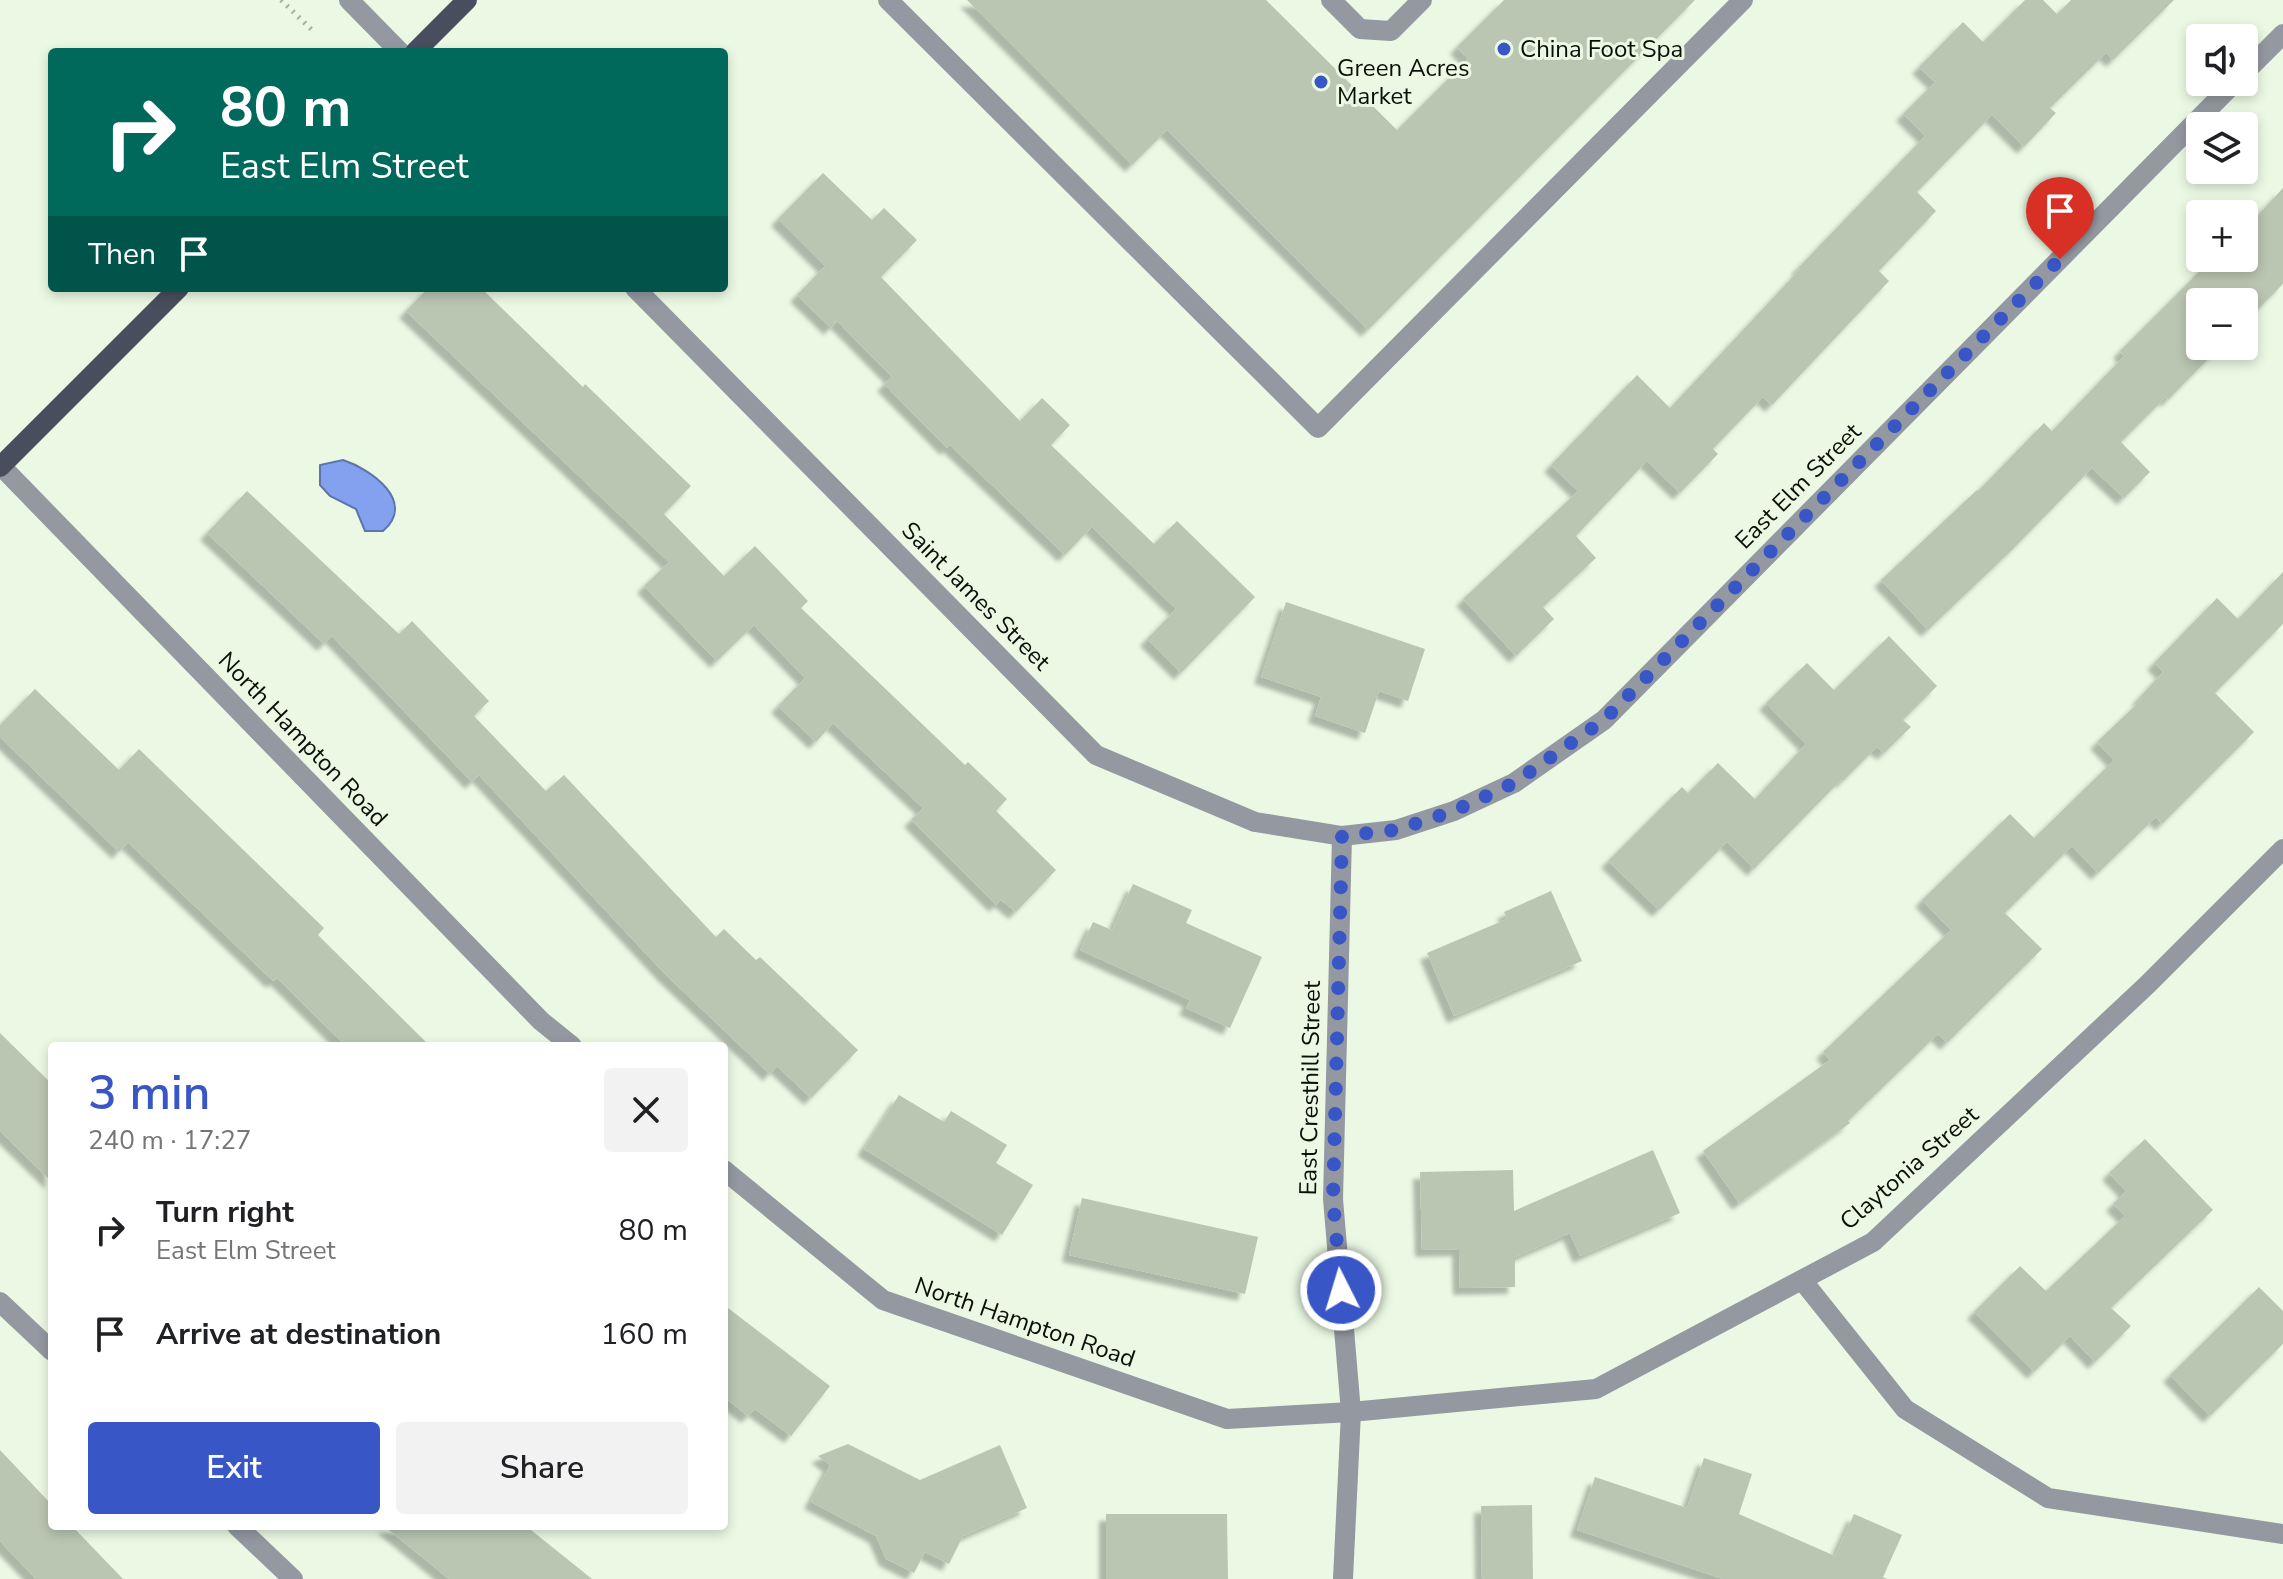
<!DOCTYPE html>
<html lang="en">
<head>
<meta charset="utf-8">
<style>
	body { margin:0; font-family:"Nunito Sans",sans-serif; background:#f2f2f2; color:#202124; height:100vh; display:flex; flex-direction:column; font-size:30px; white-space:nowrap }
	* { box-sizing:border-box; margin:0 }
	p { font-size:26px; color:#757577 }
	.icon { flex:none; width:44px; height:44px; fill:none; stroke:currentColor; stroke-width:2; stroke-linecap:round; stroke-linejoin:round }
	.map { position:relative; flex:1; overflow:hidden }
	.drawer { position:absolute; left:48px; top:1042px; width:680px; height:488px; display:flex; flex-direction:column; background:#fff; border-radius:8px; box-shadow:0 4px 12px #0003 }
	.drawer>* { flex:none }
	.banner { position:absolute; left:48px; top:48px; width:680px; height:244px; border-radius:8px; box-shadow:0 4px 12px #0003; background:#00695c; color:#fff; overflow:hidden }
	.controls { position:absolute; left:2186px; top:24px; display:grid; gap:16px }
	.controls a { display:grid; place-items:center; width:72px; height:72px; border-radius:8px; background:#fff; box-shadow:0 4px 12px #0003; font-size:40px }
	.pin { position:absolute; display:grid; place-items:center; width:68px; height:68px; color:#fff; margin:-82px -34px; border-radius:50% 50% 50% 0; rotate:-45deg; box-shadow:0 0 8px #0007 }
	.pin .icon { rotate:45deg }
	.me { position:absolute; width:88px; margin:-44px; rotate:355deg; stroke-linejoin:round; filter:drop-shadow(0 0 6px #0008) }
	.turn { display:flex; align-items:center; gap:28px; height:168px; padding:0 40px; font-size:36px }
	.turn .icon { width:104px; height:104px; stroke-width:2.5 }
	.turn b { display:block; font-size:56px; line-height:68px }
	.then { display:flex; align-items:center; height:76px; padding:0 40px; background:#0003; gap:16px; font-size:30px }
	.round { display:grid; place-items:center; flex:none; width:84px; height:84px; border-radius:8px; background:#f2f2f2 }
	.overview { display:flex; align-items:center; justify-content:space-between; height:136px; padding:0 40px }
	h1 { font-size:48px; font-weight:600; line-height:60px; color:#3956c7 }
	.primary-button { display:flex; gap:16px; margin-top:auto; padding:16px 40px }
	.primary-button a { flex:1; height:92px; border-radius:8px; background:#3956c7; color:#fff; font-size:32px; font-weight:600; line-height:92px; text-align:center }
	.primary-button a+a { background:#f2f2f2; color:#202124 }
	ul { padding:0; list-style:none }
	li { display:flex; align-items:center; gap:24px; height:104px; padding:0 40px }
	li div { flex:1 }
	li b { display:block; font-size:30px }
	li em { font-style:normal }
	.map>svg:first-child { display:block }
	.water { fill:#84a1f0; stroke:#5f75aa; stroke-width:2 }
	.building { fill:#bac6b2; filter:url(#shadow) }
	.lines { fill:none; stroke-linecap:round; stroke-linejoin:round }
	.path { stroke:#a6b1a0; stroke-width:5; stroke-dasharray:2 6; stroke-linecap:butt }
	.minor { stroke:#9498a1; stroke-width:20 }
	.major { stroke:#484e5d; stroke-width:20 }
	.route { stroke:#3956c7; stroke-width:14; stroke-dasharray:0 25.2 }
	.poi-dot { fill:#3956c7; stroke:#ebf9e4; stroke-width:3 }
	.labels { text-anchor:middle; stroke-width:6; stroke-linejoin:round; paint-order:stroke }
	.poi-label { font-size:24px; fill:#0a0f08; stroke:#ebf9e4; text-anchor:start }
	.street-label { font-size:24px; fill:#0a0f08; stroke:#ebf9e4 }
</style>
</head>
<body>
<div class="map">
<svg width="2283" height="1579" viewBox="0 0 2283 1579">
	<defs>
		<filter id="shadow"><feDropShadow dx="-7" dy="7" stdDeviation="2" flood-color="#0004"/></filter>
	</defs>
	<rect width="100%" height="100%" fill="#ebf9e4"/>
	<path class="water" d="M343,460C371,469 417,502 383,531H365L356,509L330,496L320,485V465Z"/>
	<g class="building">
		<path d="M967,0H1266L1397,130L1468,59L1457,47L1504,0H1695L1368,330L1167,130L1132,165Z"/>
		<path d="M2025,0H2043L2057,14L2071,0H2174L2113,60L2106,53L2050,108L2056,113L2024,147L1992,115L1917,192L1936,211L1879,271L1889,281L1772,405L1763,397L1713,449L1718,454L1680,493L1647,461L1576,536L1596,558L1543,607L1554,619L1516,656L1463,599L1578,491L1551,465L1637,375L1670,408L1800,269L1798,268L1925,136L1903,114L1935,82L1919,67L1963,22L1983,42Z"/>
		<path d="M823,173L872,220L884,208L917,240L881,277L1020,421L1042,398L1070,425L1051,445L1154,544L1177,521L1255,597L1181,673L1147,639L1176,609L1092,527L1065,555L950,445L947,448L884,384L892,377L837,321L831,328L797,295L825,266L778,219Z"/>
		<path d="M2283,188V284L2244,323V302H2200V346H2221L2168,400L2166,397L2121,442L2150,472L2124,498L2092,468L2013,549L1928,630L1881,580L1977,490L1978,491L2044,423L2052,431L2124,356L2120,351L2213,258H2244V230Z"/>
		<path d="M428,288H481L583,387L585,384L691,486L664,514L724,576L755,546L808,601L801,608L965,765L968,762L1007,799L996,811L1056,870L1016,912L1001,900L996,905L911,820L923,808L833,723L816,742L778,706L805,678L754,625L717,661L644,586L669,562L406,311Z"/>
		<path d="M247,491L399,634L412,621L489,701L474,716L546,791L564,775L716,937L724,929L756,960L760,957L858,1050L811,1098L777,1066L770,1074L665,974L479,775L472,782L332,636L324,644L207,533Z"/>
		<path d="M2283,572V624L2215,693L2254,732L2162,824L2156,817L2098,873L2072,846L2005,913L2042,949L1947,1043L1938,1034L1848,1121L1850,1123L1739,1203L1703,1151L1830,1060L1823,1052L1951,930L1922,900L2010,814L2034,838L2114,760L2097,742L2141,700L2139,698L2163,672L2154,663L2217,598L2238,619Z"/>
		<path d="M1286,602L1425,649L1408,701L1379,691L1365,733L1315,716L1321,697L1261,677Z"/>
		<path d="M1889,636L1937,686L1903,720L1911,727L1884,753L1877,747L1843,781L1841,780L1754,869L1727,842L1659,910L1608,861L1682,787L1688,793L1718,763L1755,799L1806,744L1766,703L1807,663L1834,690Z"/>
		<path d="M35,689L119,770L139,749L324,928L318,935L430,1046H346L277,978L273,981L128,842L119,852L0,737V725Z"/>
		<path d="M1133,884L1192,910L1186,923L1262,957L1230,1028L1186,1008L1190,1000L1080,950L1093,922L1112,930Z"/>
		<path d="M1551,891L1582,961L1454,1016L1427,953L1507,919L1504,912Z"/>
		<path d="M0,1033L52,1084V1182L0,1131Z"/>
		<path d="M899,1095L944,1122L951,1111L1007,1145L996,1163L1033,1185L1002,1235L864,1149Z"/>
		<path d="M2145,1139L2213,1210L2111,1308L2131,1326L2095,1362L2070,1336L2034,1372L1974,1312L2020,1266L2046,1291L2125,1216L2113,1204L2126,1191L2109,1173Z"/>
		<path d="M1653,1150L1680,1213L1580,1256L1570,1233L1515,1257V1287L1460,1288L1459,1249L1422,1250L1420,1172L1513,1170L1514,1211Z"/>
		<path d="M1082,1198L1258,1237L1245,1294L1069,1255Z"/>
		<path d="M2259,1287L2283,1311V1344L2210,1416L2170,1375Z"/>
		<path d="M724,1305L830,1386L791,1436L755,1409L748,1416L724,1397Z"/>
		<path d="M848,1444L920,1480L1000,1445L1027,1508L963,1536L949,1564L925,1552L914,1573L886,1559L876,1536L811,1502L830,1465L818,1456Z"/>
		<path d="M0,1450L52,1505V1526H72L123,1579H36L0,1541Z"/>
		<path d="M1704,1458L1752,1474L1739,1514L1835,1556L1854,1514L1902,1535L1883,1577L1887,1579H1723L1577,1530L1595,1477L1687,1508Z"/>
		<path d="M1532,1505L1533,1579H1482L1481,1506Z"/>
		<path d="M1106,1514H1227L1228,1579H1106Z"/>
		<path d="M384,1526H526L592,1579H449Z"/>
	</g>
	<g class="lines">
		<path class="path" d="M281,0L314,32"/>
		<g class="minor">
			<path d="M349,0L400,52"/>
			<path d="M888,0L1318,428L1743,0"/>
			<path d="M1331,0L1360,29L1391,31L1422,0"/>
			<path d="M2244,73L2283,34"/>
			<path d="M635,288L1096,755L1255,822L1342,836L1396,830L1454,811L1514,783L1604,720L2235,82"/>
			<path d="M0,465L541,1021L572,1046"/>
			<path d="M1342,836L1333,1199L1351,1412L1343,1579"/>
			<path d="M724,1170L883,1300L1227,1419L1351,1412L1596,1389L1873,1242L2147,985L2283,849"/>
			<path d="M1802,1280L1905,1409L2048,1498L2283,1534"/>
			<path d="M0,1302L52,1351"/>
			<path d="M237,1526L293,1579"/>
		</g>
		<g class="major">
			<path d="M415,52L467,0"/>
			<path d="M0,467L179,288"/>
		</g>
	</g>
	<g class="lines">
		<path class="route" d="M1341,1290L1333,1199L1342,836L1396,830L1454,811L1514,783L1604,720L2060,259"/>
	</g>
	<g class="poi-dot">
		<circle cx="1504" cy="49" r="8"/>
		<circle cx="1321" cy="82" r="8"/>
	</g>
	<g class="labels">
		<g class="poi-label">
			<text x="1520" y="57">China Foot Spa</text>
			<text x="1337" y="76">Green Acres<tspan x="1337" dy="28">Market</tspan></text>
		</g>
		<g class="street-label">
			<text transform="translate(1798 486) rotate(-45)" y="8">East Elm Street</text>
			<text transform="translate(976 596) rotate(45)" y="8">Saint James Street</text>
			<text transform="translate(303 739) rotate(46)" y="8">North Hampton Road</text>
			<text transform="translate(1310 1088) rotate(-89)" y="8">East Cresthill Street</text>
			<text transform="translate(1909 1168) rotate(-41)" y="8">Claytonia Street</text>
			<text transform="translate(1025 1322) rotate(19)" y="8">North Hampton Road</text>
		</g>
	</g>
</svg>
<div class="controls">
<a><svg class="icon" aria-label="sound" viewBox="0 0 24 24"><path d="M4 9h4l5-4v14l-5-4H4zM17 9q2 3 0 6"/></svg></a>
<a><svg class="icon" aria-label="layers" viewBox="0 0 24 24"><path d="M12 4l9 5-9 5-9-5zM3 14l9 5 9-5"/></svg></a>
<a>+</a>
<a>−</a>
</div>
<div class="pin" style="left:2060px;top:259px;background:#d93025"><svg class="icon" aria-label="arrive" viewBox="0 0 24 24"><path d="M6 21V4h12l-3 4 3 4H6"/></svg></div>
<svg class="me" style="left:1341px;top:1290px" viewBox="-20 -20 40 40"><circle r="17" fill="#3956c7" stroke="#fff" stroke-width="3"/><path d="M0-11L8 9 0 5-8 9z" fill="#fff"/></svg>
<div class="banner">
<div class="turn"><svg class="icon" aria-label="right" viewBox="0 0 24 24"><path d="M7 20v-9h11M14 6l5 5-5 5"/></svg><div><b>80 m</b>East Elm Street</div></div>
<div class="then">Then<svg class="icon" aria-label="arrive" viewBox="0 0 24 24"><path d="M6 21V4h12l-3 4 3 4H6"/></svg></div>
</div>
<section class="drawer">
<div class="overview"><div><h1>3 min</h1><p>240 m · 17:27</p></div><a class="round"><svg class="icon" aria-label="close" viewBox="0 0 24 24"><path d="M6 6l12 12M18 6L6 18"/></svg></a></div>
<ul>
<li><svg class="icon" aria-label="right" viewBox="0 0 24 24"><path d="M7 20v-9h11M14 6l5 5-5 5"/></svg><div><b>Turn right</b><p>East Elm Street</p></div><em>80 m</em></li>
<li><svg class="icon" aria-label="arrive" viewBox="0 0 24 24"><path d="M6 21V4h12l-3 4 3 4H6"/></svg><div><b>Arrive at destination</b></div><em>160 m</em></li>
</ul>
<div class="primary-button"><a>Exit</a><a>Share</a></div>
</section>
</div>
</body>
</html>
